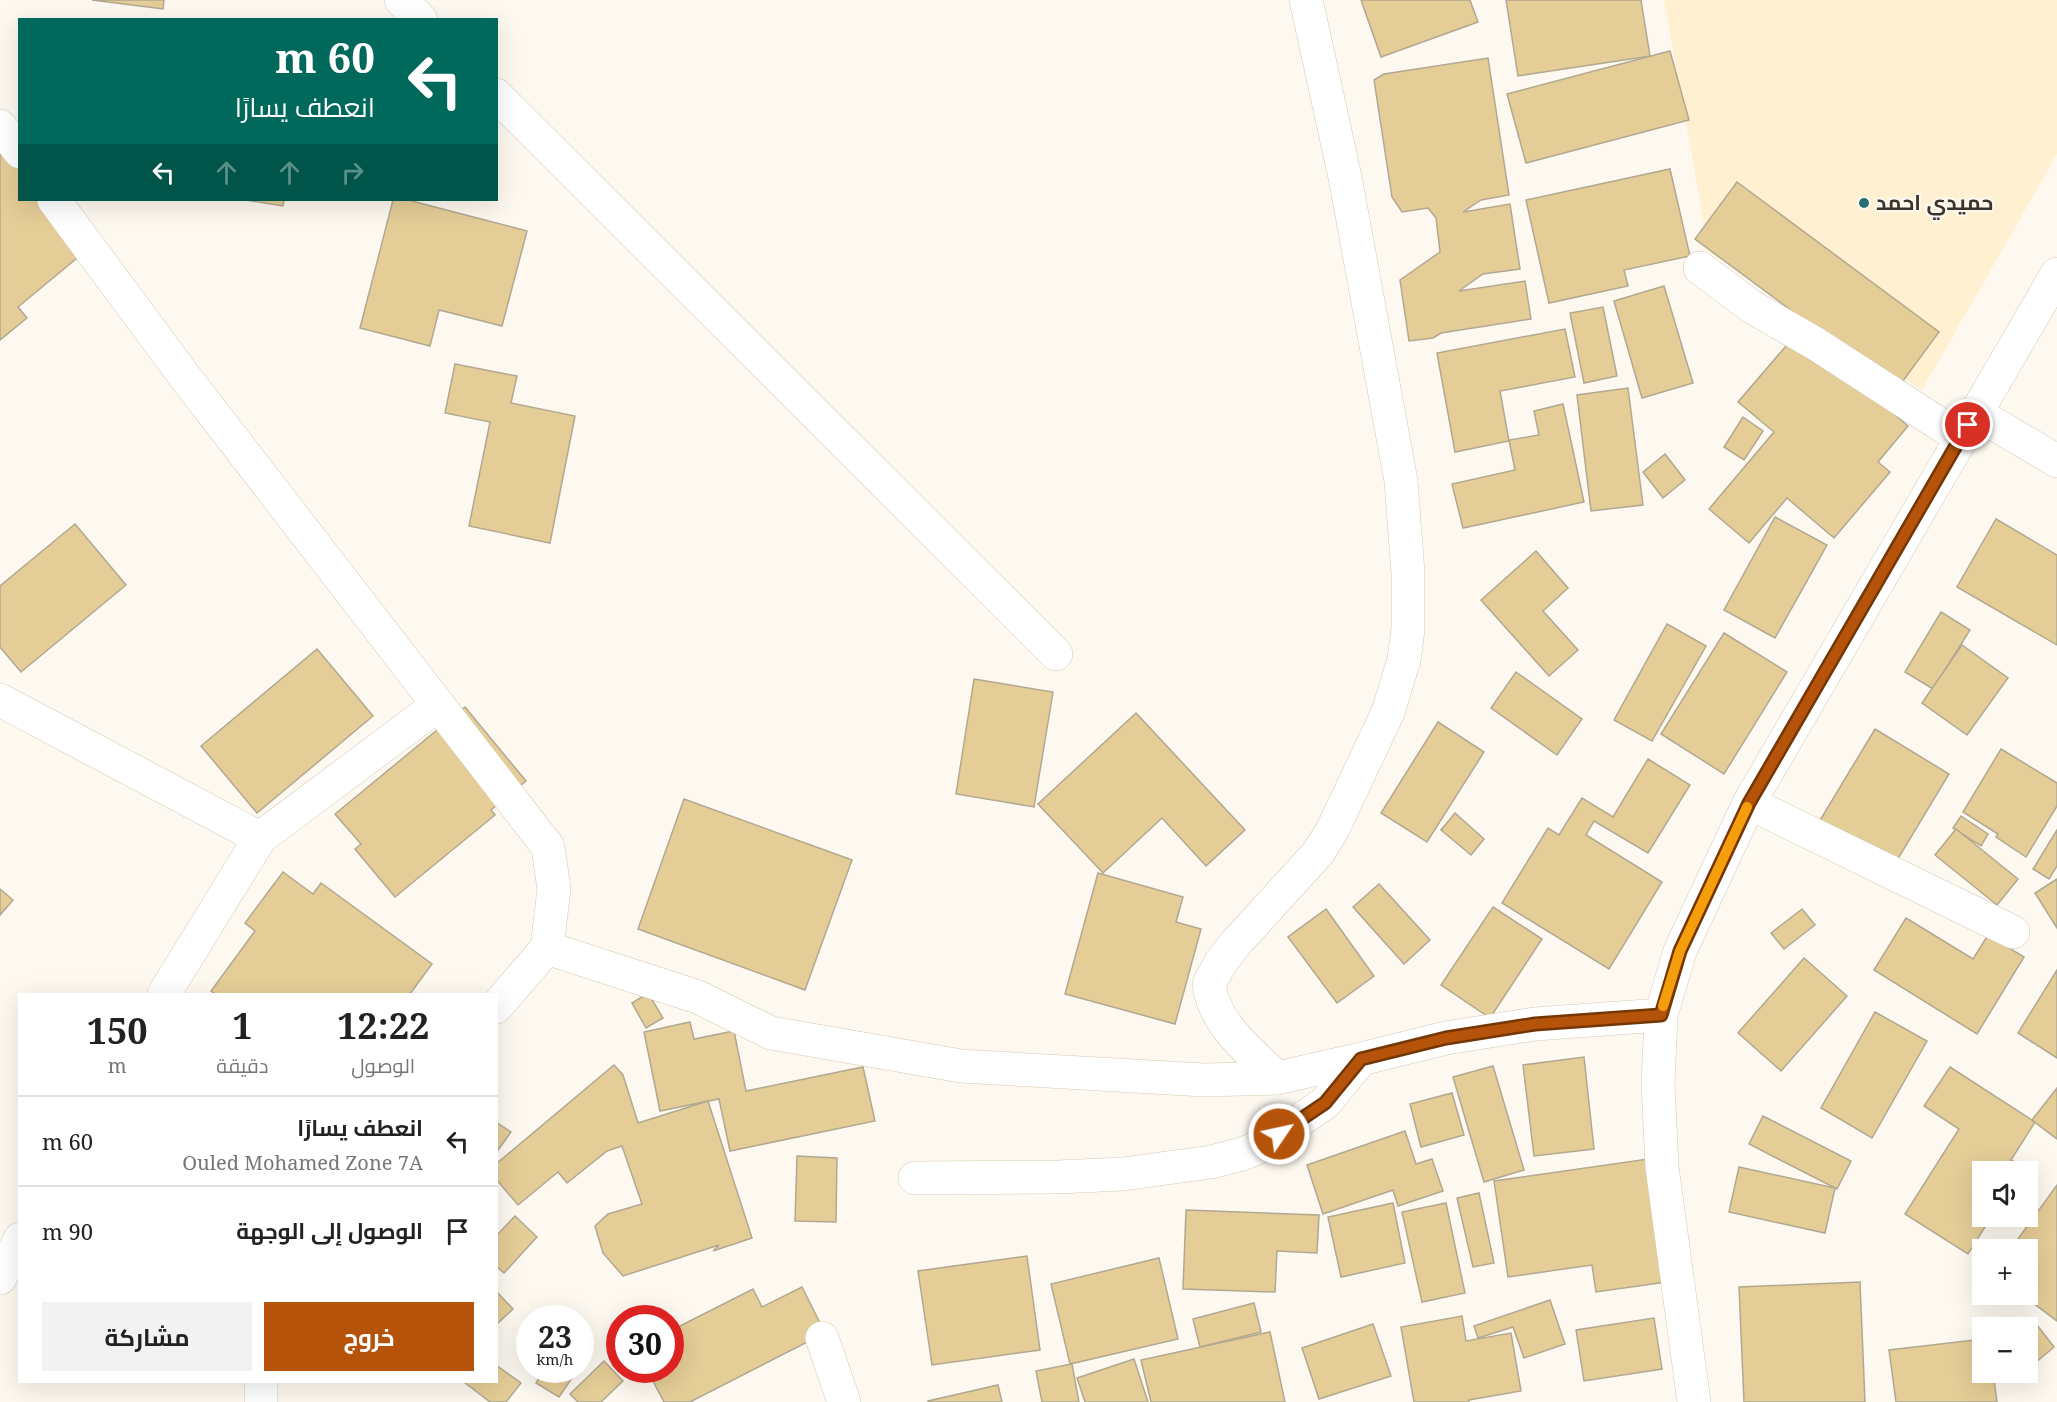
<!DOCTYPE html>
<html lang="ar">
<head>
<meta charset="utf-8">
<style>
	body { margin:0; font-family:"Noto Serif",Cairo,serif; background:#f2f2f2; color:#222; direction:rtl; height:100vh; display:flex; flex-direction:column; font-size:22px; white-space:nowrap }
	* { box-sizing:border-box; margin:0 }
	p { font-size:20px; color:#767676 }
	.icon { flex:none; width:33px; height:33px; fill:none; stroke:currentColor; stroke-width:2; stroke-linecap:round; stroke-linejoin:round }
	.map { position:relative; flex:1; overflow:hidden; direction:ltr }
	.sheet { position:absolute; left:18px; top:993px; width:480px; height:390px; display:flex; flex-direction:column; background:#fff; border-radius:0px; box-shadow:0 6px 24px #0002; direction:rtl }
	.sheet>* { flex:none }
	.guide { position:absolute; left:18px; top:18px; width:480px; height:183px; border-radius:0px; box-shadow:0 6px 24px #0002; direction:rtl; background:#00695c; color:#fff; overflow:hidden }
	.fabs { position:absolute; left:1972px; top:1161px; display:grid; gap:12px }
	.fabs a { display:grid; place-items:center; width:66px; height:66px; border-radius:0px; background:#fff; box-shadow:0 6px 24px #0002; font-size:30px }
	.speed { position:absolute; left:516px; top:1305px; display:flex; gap:12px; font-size:30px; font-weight:700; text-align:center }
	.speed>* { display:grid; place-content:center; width:78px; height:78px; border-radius:50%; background:#fff; box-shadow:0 6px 24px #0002; line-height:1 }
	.speed small { font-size:15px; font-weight:400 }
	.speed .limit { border:9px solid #d22; background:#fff; color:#111 }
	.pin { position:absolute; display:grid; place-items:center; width:51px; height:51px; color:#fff; margin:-26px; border:3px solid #fff; border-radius:50%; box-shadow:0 2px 6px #0007 }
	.me { position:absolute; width:66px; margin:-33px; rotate:56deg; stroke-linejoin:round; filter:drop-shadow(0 0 4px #0008) }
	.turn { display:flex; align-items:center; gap:21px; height:126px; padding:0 24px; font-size:27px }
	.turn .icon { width:78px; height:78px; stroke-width:2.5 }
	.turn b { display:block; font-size:42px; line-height:51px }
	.lanes { display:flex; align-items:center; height:57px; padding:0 24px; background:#0003; justify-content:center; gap:30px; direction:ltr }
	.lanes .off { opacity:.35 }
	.eta { display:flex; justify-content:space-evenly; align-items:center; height:102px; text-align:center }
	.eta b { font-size:36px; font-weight:700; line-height:42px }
	.primary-button { display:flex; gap:12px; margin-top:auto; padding:12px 24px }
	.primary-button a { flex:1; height:69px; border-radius:0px; background:#b45309; color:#fff; font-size:24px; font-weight:700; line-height:69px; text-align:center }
	.primary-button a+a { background:#f2f2f2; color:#222 }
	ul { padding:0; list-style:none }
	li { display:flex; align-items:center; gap:18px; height:90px; padding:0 24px; border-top:2px solid #e0e0e0 }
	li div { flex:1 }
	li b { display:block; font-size:22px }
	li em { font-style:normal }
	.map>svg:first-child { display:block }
	.built { fill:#fff0d1 }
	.building { fill:#e5cd97; stroke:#b2a891; stroke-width:1.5 }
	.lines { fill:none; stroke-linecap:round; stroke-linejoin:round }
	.minor-casing { stroke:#d4c9b2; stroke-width:34 }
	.major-casing { stroke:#d4c9b2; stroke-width:34 }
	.minor { stroke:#fff; stroke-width:33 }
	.major { stroke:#fff; stroke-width:33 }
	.route-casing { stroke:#753606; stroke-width:15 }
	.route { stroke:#b45309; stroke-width:10 }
	.slow { stroke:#f59e0b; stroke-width:10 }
	.poi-dot { fill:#257073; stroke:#fef9f0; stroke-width:2 }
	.labels { text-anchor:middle; stroke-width:4.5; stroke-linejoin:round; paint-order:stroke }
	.poi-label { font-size:21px; font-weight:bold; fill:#39352c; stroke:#fef9f0; text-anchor:start }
</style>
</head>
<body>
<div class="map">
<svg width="2057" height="1402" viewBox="0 0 2057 1402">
	<rect width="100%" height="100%" fill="#fef9f0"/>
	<path class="built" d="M1664,0H2057V154L1922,390L1709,252Z"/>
	<g class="building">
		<path d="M92,0H164L163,9Z"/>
		<path d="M1361,0H1470L1478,22L1381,57Z"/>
		<path d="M1506,0H1641L1650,56L1518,76Z"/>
		<path d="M1670,51L1689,120L1526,163L1507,94Z"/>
		<path d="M1488,58L1509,195L1481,200L1463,212L1510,204L1520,269L1483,274L1459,291L1525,281L1531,319L1441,333L1433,338L1409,341L1400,280L1440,252L1436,218L1428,208L1402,212L1392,197L1374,80L1384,74Z"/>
		<path d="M0,149L20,153V200H58L94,244L18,307L27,318L0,340Z"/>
		<path d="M1670,169L1690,256L1624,270L1628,286L1549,303L1526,200Z"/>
		<path d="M1737,182L1939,332L1897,389L1695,239Z"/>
		<path d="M246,200H284L283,206Z"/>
		<path d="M393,200H408L527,231L502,326L439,310L430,346L360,328Z"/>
		<path d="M1664,286L1693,383L1642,398L1614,301Z"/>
		<path d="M1603,307L1617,376L1584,383L1570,313Z"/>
		<path d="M1565,329L1575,377L1500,391L1509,441L1455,452L1437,353Z"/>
		<path d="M1798,332L1908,426L1878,462L1890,472L1834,538L1787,498L1749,543L1709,509L1774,432L1738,402Z"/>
		<path d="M455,364L517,376L511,403L575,416L550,543L469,526L490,422L445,413Z"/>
		<path d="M1628,388L1643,505L1591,511L1577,395Z"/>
		<path d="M1563,404L1584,502L1463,528L1452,484L1515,470L1509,440L1539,435L1534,411Z"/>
		<path d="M1743,417L1763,431L1744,460L1724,447Z"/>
		<path d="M1665,454L1685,480L1663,498L1643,472Z"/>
		<path d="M1775,517L1827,545L1775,638L1724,610Z"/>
		<path d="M1996,519L2057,555V645L1957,587Z"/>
		<path d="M75,524L126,585L21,672L0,647V586Z"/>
		<path d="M1536,551L1568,588L1543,611L1578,650L1549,676L1481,600Z"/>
		<path d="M1941,612L1970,630L1933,689L1905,672Z"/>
		<path d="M1667,624L1706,646L1652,741L1614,720Z"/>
		<path d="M1724,633L1787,672L1724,774L1661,734Z"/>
		<path d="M1962,645L2008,678L1967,735L1922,703Z"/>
		<path d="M317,649L373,716L257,813L201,746Z"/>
		<path d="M1516,672L1582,719L1557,755L1491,708Z"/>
		<path d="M974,679L1053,692L1034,807L956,794Z"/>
		<path d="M465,707L526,781L491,810L495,815L395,897L355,849L361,844L335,814Z"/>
		<path d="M1136,713L1245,830L1206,866L1162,818L1103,873L1038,804Z"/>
		<path d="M1438,722L1484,752L1427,842L1381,813Z"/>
		<path d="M1875,729L1949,774L1893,867L1819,822Z"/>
		<path d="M2001,749L2057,783V806L2026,857L1996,837L1998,834L1963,812Z"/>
		<path d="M1648,759L1690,785L1648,853L1594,821L1586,835L1662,882L1609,969L1502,903L1548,828L1559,835L1582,798L1613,817Z"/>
		<path d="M684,799L852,860L805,990L638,929Z"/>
		<path d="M1455,813L1484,839L1471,855L1441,830Z"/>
		<path d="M1961,816L1988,834L1981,846L1953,828Z"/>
		<path d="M1956,829L2018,879L1997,905L1935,855Z"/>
		<path d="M2057,830V866L2049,879L2033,869Z"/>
		<path d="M283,872L313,894L321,883L432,964L410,994H215L211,991L255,931L245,923Z"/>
		<path d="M1098,873L1183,897L1176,922L1201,929L1175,1024L1065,994Z"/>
		<path d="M2057,879V928L2035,893Z"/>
		<path d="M1379,884L1430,940L1404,964L1353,907Z"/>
		<path d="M0,889L13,900L0,915Z"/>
		<path d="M1493,907L1542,939L1490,1018L1441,985Z"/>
		<path d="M1326,909L1374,976L1337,1003L1288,937Z"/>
		<path d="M1802,909L1815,925L1784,949L1771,933Z"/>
		<path d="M1906,918L1973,959L1988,935L2024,957L1977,1034L1874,970Z"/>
		<path d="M1804,958L1847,996L1781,1071L1738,1033Z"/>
		<path d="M2057,970V1058L2018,1033Z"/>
		<path d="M648,993L663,1018L646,1028L632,1003Z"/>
		<path d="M1875,1012L1927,1041L1872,1138L1821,1108Z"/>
		<path d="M690,1022L694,1039L734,1031L746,1091L863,1067L875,1121L730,1151L719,1099L660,1111L644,1032Z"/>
		<path d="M1584,1057L1594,1149L1534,1156L1523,1065Z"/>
		<path d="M614,1065L623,1075L638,1123L708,1101L752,1238L713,1251L719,1245L623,1276L603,1253L595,1226L608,1214L642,1204L622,1146L607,1151L567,1183L558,1172L518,1205L496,1179V1164Z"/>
		<path d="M1493,1066L1524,1170L1484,1182L1453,1077Z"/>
		<path d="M1950,1067L2035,1122L2011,1160L2024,1167L2021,1172H1983V1216H1992L1968,1254L1905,1214L1959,1129L1924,1106Z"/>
		<path d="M2057,1088V1139L2032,1120Z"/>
		<path d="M1452,1093L1464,1135L1421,1147L1410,1104Z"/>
		<path d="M1763,1116L1851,1161L1837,1189L1749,1144Z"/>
		<path d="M496,1122L511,1132L496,1153Z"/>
		<path d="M1405,1131L1416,1164L1432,1159L1443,1191L1398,1206L1393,1190L1323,1214L1307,1165Z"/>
		<path d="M797,1156L837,1158L836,1222L795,1221Z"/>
		<path d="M1648,1159L1666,1282L1596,1292L1592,1265L1508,1277L1494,1181Z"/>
		<path d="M1739,1167L1835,1188L1825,1233L1729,1212Z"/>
		<path d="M2057,1185V1321L2021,1294H2028V1250H2010Z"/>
		<path d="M1479,1193L1494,1263L1473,1267L1457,1198Z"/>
		<path d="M1393,1203L1405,1263L1341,1277L1328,1217Z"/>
		<path d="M1446,1203L1465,1293L1422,1302L1402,1212Z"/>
		<path d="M1186,1210L1319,1215L1317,1253L1277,1251L1275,1292L1183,1289Z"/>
		<path d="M515,1216L537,1237L504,1273L496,1266V1236Z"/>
		<path d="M1027,1256L1040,1350L932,1365L918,1271Z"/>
		<path d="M1159,1258L1178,1339L1070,1364L1051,1284Z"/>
		<path d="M1860,1282L1865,1402H1744L1739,1287Z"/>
		<path d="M802,1287L825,1333L690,1402H664L647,1370H670V1331L753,1289L762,1307Z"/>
		<path d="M496,1291L513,1309L496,1325Z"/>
		<path d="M1550,1300L1565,1344L1524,1358L1513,1327L1478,1338L1474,1326Z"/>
		<path d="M1254,1303L1261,1332L1200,1347L1193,1319Z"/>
		<path d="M1462,1316L1466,1341L1511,1333L1521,1391L1469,1400V1402H1414L1401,1327Z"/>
		<path d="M1654,1318L1662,1369L1584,1381L1576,1330Z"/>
		<path d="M2033,1320L2054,1347L2028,1369V1328H2024Z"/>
		<path d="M1373,1324L1391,1376L1319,1399L1302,1348Z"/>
		<path d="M1270,1332L1285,1402H1151L1141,1360Z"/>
		<path d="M1983,1339V1372H1993L1997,1402H1896L1889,1350Z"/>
		<path d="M1134,1359L1148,1402H1085L1077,1378Z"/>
		<path d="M604,1361L623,1381L601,1402H578L570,1394Z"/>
		<path d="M1072,1364L1079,1402H1042L1036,1371Z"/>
		<path d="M496,1365L521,1383L506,1402H490L464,1382H496Z"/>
		<path d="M544,1370H573L576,1372L559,1397L536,1383Z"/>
		<path d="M998,1385L1002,1402H929L928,1401Z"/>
	</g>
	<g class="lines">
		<defs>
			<g id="minor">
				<path d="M401,0L421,20"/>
				<path d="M1306,0L1345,177L1401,481L1408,573V629L1404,660L1388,712L1332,831L1318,853L1235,944L1221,962L1209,984C1214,1025 1250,1051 1277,1078L1361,1059"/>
				<path d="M496,95L1056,654"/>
				<path d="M0,126L20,152"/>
				<path d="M54,200L182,373L548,847L554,889L547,948L496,1007"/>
				<path d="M1700,268L1752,307L1816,344L1961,438"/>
				<path d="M1976,413L2057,461"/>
				<path d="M0,700L260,838"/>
				<path d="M1749,803L2013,932"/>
				<path d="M547,948L698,997L771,1033L961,1066L1204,1080L1277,1078"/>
				<path d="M164,994L260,838L438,705"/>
				<path d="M915,1178L1058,1177L1123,1174L1211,1162L1242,1154L1264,1145L1325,1103L1361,1059L1446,1038L1535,1024L1661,1015"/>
				<path d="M0,1278L20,1239"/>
				<path d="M822,1338L844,1402"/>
				<path d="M261,1382V1402"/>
			</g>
			<path id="major" d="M1694,1402L1662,1167L1658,1084L1661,1015L1680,951L1749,803L2057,274"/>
		</defs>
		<use href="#minor" class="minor-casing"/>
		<use href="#major" class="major-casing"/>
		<use href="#minor" class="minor"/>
		<use href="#major" class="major"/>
	</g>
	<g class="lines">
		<defs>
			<path id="route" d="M1279,1134L1325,1103L1361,1059L1446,1038L1535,1024L1661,1015L1680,951L1749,803L1968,425"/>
		</defs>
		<use href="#route" class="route-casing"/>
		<use href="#route" class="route"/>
		<path class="slow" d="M1663,1006L1680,951L1747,807"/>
	</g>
	<circle class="poi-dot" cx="1864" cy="203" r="6"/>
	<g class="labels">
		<g class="poi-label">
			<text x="1876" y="210">حميدي احمد</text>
		</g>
	</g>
</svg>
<div class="fabs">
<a><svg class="icon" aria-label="sound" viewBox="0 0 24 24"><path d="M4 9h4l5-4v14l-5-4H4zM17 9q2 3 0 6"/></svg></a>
<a>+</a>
<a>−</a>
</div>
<div class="speed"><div>23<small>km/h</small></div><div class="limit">30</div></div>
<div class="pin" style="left:1968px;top:425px;background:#d93025"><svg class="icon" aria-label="arrive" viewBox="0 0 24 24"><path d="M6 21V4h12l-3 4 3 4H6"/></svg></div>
<svg class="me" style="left:1279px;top:1134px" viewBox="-20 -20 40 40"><circle r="17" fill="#b45309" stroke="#fff" stroke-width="3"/><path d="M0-11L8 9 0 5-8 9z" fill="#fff"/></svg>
<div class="guide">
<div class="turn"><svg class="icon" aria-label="left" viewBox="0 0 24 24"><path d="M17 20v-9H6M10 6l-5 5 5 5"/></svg><div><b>60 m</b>انعطف يسارًا</div></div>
<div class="lanes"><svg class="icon" aria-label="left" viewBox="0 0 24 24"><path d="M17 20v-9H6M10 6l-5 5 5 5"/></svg><svg class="icon off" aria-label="ahead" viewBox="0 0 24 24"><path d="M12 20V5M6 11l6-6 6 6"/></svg><svg class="icon off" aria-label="ahead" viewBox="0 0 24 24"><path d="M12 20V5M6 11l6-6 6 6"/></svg><svg class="icon off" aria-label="right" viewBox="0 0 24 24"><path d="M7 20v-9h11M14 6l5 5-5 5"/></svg></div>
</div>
<section class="sheet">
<div class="eta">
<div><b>12:22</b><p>الوصول</p></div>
<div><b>1</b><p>دقيقة</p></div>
<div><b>150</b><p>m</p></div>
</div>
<ul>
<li><svg class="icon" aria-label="left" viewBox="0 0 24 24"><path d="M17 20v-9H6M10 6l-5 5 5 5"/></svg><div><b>انعطف يسارًا</b><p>Ouled Mohamed Zone 7A</p></div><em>60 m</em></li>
<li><svg class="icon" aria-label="arrive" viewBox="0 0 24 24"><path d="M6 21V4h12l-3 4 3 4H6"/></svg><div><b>الوصول إلى الوجهة</b></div><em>90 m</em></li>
</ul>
<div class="primary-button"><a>خروج</a><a>مشاركة</a></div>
</section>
</div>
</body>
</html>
